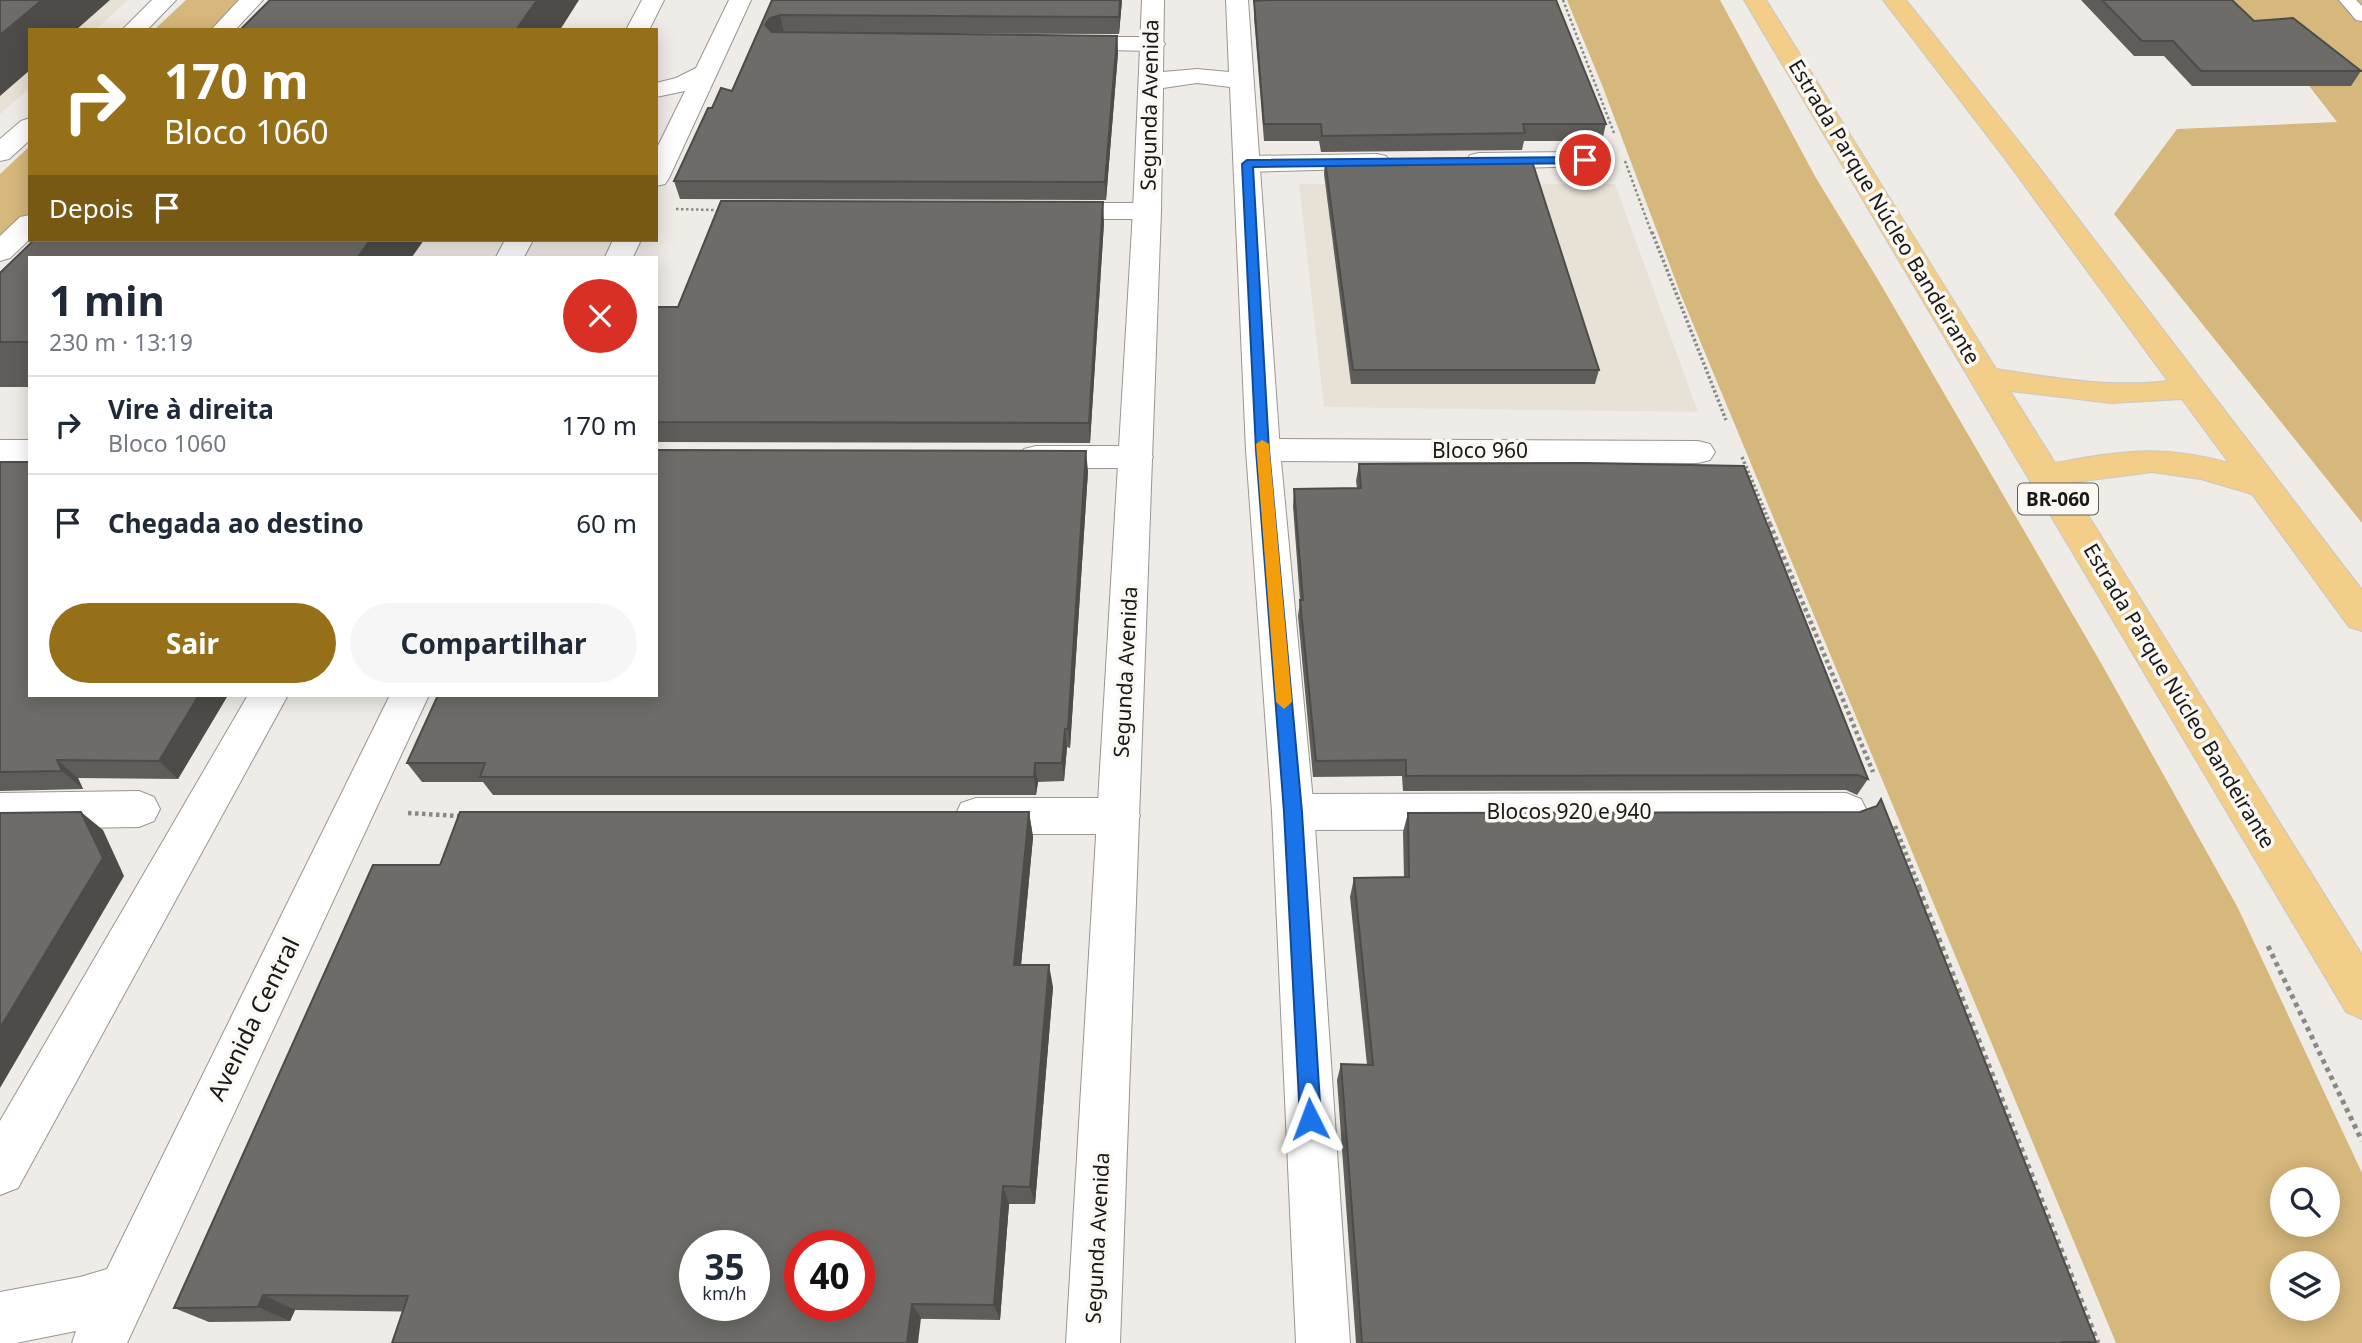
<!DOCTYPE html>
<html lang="pt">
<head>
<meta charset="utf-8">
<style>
	body { margin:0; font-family:"Noto Sans",sans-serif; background:#f6f6f7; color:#1f2937; height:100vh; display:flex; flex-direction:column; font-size:26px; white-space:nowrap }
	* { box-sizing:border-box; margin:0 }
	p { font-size:23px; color:#747a83 }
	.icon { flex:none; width:38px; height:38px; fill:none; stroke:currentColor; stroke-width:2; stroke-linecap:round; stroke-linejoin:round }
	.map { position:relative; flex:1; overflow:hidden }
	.sheet { position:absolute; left:28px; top:256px; width:630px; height:441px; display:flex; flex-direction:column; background:#fff; border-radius:0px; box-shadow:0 4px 18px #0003 }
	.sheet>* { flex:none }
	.top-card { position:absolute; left:28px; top:28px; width:630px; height:214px; border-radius:0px; box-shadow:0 4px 18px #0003; background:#967019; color:#fff; overflow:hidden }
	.controls { position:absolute; left:2270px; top:1167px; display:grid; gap:14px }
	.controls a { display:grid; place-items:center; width:70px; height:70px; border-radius:50%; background:#fff; box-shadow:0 4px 18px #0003; font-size:35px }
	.speed { position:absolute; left:679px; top:1230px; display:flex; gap:14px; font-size:35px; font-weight:700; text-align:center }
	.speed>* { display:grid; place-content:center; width:91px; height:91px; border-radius:50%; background:#fff; box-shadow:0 4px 18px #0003; line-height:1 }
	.speed small { font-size:18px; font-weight:400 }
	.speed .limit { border:10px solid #d22; background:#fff; color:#111 }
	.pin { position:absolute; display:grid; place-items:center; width:60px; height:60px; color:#fff; margin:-30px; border:4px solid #fff; border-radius:50%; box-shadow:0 2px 7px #0007 }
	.me { position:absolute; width:77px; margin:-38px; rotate:357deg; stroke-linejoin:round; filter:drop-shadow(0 0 5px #0008) }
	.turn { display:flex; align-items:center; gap:24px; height:147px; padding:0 21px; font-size:32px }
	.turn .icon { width:91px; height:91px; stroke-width:2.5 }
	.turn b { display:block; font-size:49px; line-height:60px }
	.then { display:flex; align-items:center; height:66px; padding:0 21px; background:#0003; gap:14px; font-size:26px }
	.round { display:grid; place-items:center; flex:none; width:74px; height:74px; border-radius:37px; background:#f6f6f7 }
	.overview { display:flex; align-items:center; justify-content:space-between; height:119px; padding:0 21px }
	h1 { font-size:42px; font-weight:700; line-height:52px }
	.action { display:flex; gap:14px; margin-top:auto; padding:14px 21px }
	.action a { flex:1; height:80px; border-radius:42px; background:#967019; color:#fff; font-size:28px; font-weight:700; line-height:80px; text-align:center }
	.action a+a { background:#f6f6f7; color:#1f2937 }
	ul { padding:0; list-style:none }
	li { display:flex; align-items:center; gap:21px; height:98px; padding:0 21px; border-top:2px solid #e0e1e3 }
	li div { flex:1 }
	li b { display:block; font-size:26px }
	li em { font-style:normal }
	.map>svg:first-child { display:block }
	.built { fill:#e8e1d6 }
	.green { fill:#d6b77c; fill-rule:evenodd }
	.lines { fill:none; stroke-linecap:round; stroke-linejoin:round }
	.service-casing { stroke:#999692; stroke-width:2 }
	.minor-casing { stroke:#999692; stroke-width:2 }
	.tertiary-casing { stroke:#999692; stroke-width:2 }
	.trunk-casing { stroke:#c8c8c7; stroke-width:2 }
	.path-far3 { stroke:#8b8986; stroke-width:2.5; stroke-dasharray:2.5 2.5; stroke-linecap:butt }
	.path-far2 { stroke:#8b8986; stroke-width:3.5; stroke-dasharray:2.5 2.5; stroke-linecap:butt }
	.path-far1 { stroke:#8b8986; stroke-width:4.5; stroke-dasharray:3.5 3.5; stroke-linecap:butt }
	.path { stroke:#8b8986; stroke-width:5; stroke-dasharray:4.5 4.5; stroke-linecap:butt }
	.service { fill:#fff; fill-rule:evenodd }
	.minor { fill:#fff; fill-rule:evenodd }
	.tertiary { fill:#fff; fill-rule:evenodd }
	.trunk { fill:#f2ce88; fill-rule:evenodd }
	.wall { fill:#5f5d59 }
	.shaded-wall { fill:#4d4c49 }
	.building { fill:#6e6c68; stroke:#4d4c49; stroke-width:2; fill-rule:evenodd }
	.route { fill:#1a73e8; stroke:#114b97; stroke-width:2 }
	.slow { fill:#f59e0b }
	.labels { text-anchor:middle; stroke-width:7; stroke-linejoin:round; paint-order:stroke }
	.shield { fill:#fcf9f5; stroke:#5d5c59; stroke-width:2 }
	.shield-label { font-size:19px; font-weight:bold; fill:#191816 }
	.street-label { font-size:21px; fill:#191816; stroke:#fcf9f5 }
	.near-street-label { font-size:24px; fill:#191816; stroke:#fcf9f5 }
</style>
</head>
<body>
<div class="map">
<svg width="2362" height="1343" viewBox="0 0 2362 1343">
	<rect width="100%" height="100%" fill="#efece7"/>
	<g class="built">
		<path d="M0,0H128L95,30H30V88L0,114Z"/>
		<path d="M1299,184H1615L1698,412L1324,407Z"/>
	</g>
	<g class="green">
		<path d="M186,0H244L214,30H154Z"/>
		<path d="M1567,0H1720L1816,178L1877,278L2101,663L2238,908L2362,1173V1343H2116L1681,295L1602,85ZM2282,1180H2328V1225H2282ZM2282,1264H2328V1309H2282Z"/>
		<path d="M2228,0H2362V523L2114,214L2177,129L2337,122L2276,43Z"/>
		<path d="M30,146V213L0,241V174Z"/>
	</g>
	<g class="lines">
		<defs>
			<path id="service" d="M2339,0H2356L2362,6V21L2356,20Z"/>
			<g id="minor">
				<path d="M1066,37H1153L1161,39L1165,44L1161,49L1153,51L1058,49L1054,44L1058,39Z"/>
				<path d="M1585,152L1594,154L1598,160L1594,166L1479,169L1470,167L1466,161L1470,155L1479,153Z"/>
				<path d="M1377,154L1386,156L1390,162L1386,168L1247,172L1238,170L1234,164L1238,158L1247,156Z"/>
				<path d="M1052,203H1147L1157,205L1161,211L1157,217L1147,219H1052L1042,217L1038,211L1042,205Z"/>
				<path d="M1263,439L1698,441L1710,444L1715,452L1710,460L1698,463L1263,461L1251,458L1246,450L1251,442Z"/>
				<rect x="0" y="440" width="30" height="22"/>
				<path d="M1036,446H1136L1148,449L1153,457L1148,465L1136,468H1036L1024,465L1019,457L1024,449Z"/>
				<path d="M139,791L154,797L160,809L154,821L139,827L0,829V793Z"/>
				<path d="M1846,793L1861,799L1867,811L1861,823L1846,829L1293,830L1278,825L1272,812L1278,799L1293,794Z"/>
				<path d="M976,798H1119L1134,803L1140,816L1134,829L1119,834H976L961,829L955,816L961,803Z"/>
			</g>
			<g id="tertiary">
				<path d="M152,0H176L147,30H122Z"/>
				<path d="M239,0H263L235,30H211Z"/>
				<path d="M642,0H664L649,30H626Z"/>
				<path d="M729,0H751L669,178L665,184L656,186V150L685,91L656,97V83L676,78L696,68Z"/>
				<path d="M1142,0H1164L1163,72L1197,69L1229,72L1226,0H1248L1280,450L1314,812L1350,1343H1296L1272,812L1246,450L1230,87L1197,83L1163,88L1161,211L1120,1343H1066L1133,211Z"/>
				<path d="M30,118V140L9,159L0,161V139L21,121Z"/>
				<path d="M30,215V239L10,258L0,261V236L20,217Z"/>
				<path d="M505,240H533L524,257H496Z"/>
				<path d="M613,240H641L633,257H605Z"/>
				<path d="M248,695H288L18,1188L0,1195V1121Z"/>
				<path d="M390,695H429L127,1343H72L76,1331L16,1343H0V1292L80,1277L107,1269Z"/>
			</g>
			<path id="trunk" d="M1744,0H1766L1996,369C2053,378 2111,388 2168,381L2006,160L1883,0H1906L2024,148L2362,590V631L2349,627L2252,494L2201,479L2152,472L2068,483L2362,955V1019L2346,1012ZM2010,391L2111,403L2182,399L2229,463C2162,444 2121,451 2055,463Z"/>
		</defs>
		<use href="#service" class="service-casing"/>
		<use href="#minor" class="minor-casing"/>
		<use href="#tertiary" class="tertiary-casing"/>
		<use href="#trunk" class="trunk-casing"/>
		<g class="path-far3">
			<path d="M1563,0L1614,133"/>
			<path d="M1625,161L1652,234"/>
			<path d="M676,209L714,210"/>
		</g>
		<g class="path-far2">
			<path d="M1652,232L1726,420"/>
			<path d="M1742,457L1771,526"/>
		</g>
		<g class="path-far1">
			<path d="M1770,524L1873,772"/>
			<path d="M408,813L459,816"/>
			<path d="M1895,826L1920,889"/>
		</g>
		<g class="path">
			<path d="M1919,888L2098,1343"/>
			<path d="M2268,946L2362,1141"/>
		</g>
		<use href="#service" class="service"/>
		<use href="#minor" class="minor"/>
		<use href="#tertiary" class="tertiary"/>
		<use href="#trunk" class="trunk"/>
	</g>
	<g class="wall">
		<path d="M772,0H1122L1119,34L783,33L1117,36L1118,53L1106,200L680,199L674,181L712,108L732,91Z"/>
		<path d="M2081,0H2232L2254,21L2361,71L2351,86H2192L2164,56H2134Z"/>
		<path d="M1254,1L1606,124L1602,141H1524L1522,150L1321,152L1319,141H1264L1254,17Z"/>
		<path d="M1325,160L1599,370L1595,384H1351L1324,174Z"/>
		<path d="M1104,222L1090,443L656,442V307H678Z"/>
		<path d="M30,257V387H0V273Z"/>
		<path d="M0,462L228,695L178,779L78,778L83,789L0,791Z"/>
		<path d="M1359,464L1868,779L1857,795L1846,790L1403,791L1402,776L1313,777L1298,616L1300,601L1293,506L1294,489L1357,488L1356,481Z"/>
		<path d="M1088,471L1070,748L1067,747L1064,781L1038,782L1036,795H493L483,782H422L407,763Z"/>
		<path d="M1881,799L2096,1342L2093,1343H1356L1337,1080L1341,1064L1367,1065L1350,897L1354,878L1404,877L1403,832L1408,813L1860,812L1875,807Z"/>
		<path d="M1029,812L1033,837L1021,965L1053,987L1035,1204H1009L1000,1320L295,1310L290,1321L209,1322L174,1308L440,865Z"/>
	</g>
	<g class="shaded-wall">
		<path d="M42,0H110L76,30H30V70L0,96V35Z"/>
		<path d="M537,0H579L560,30H516Z"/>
		<path d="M1120,0H1122L1119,34V17Z"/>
		<path d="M780,15L784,32L774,35L765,25L770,18Z"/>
		<path d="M1117,36L1118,53L1106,200L1105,182Z"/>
		<path d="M1103,202L1104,222L1090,443L1089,423Z"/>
		<path d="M370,240H424L412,257H358Z"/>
		<path d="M1086,451L1088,471L1070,748L1068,729Z"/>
		<path d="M199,695H228L178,779L159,761Z"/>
		<path d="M1065,729L1067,747L1064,781L1062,763Z"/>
		<path d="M57,760L78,778L83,789L62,771Z"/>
		<path d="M1035,763L1038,782L1036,795L1034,777Z"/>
		<path d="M81,812L103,830L124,876L0,1088V1028Z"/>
		<path d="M1029,812L1033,837L1019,987L1014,965Z"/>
		<path d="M1049,965L1053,987L1035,1204L1030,1187Z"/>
		<path d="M1003,1186L1009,1204L1000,1320L994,1305Z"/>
		<path d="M263,1295L295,1310L290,1321L258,1307Z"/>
		<path d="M912,1304L921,1318L918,1343H907Z"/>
	</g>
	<g class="building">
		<path d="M0,0H42L0,35Z"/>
		<path d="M270,0H537L516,30H240Z"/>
		<path d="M772,0H1120L1119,17L780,15L770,18L765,25L772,32L1117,36L1105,182L674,181L708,108H712L721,88L732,91Z"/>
		<path d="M1267,0H1556L1606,124H1523L1525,133L1322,136L1321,124H1264L1254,1Z"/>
		<path d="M2102,0H2232L2254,21L2293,18L2361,71H2201L2173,41H2142Z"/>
		<path d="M1531,158L1599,370H1353L1325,160Z"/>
		<path d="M721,201L1103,202L1089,423L656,422V307H678Z"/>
		<path d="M34,240H370L358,257H30V342H0V273Z"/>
		<path d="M656,450L1086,451L1068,729H1065L1062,763H1035L1034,777H480L485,763H407L438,695H656Z"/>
		<path d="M0,462H30V695H199L159,761L57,760L62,771L0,772Z"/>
		<path d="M1583,463L1744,466L1868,779L1857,775L1406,776V760L1316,761L1300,600H1303L1294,489L1361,488L1359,464Z"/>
		<path d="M1881,799L2096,1342H2062V1343H1362L1341,1064L1373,1065L1354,878L1409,877L1408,813L1860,812L1877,806Z"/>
		<path d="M81,812L103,858L0,1028V813Z"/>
		<path d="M460,812H1029L1014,965H1049L1030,1187L1003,1186L994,1305L912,1304L907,1343H392L408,1296L263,1295L258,1307L174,1308L373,865H440ZM695,1246H754V1306H695ZM800,1246H859V1306H800Z"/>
	</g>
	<path class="route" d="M1585,157L1591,160L1589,163L1253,167L1269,450L1302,812L1321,1119L1318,1127L1310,1130L1303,1127L1300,1119L1284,812L1256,450L1242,164L1247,160Z"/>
	<path class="slow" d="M1262,440L1269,444L1292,702L1284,709L1276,702L1256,444Z"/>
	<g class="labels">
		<rect class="shield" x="2018" y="483.5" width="80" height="31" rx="5"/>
		<g class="shield-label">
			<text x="2058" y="506">BR-060</text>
		</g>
		<g class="street-label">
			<text transform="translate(1150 105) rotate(-89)" y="7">Segunda Avenida</text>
			<text transform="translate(1884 212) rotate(59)" y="7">Estrada Parque Núcleo Bandeirante</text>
			<text x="1480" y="458">Bloco 960</text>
			<text transform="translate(1126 672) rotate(-87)" y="7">Segunda Avenida</text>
			<text transform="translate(2179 696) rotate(59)" y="7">Estrada Parque Núcleo Bandeirante</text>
			<text x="1569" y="819">Blocos 920 e 940</text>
			<text transform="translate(1098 1238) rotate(-87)" y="7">Segunda Avenida</text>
		</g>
		<g class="near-street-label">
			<text transform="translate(254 1019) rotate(-64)" y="8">Avenida Central</text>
		</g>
	</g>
</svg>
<div class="controls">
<a><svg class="icon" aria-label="search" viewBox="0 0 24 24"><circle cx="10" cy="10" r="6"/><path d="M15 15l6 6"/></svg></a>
<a><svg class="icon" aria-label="layers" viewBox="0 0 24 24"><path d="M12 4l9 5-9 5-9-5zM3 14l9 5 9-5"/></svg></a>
</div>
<div class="speed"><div>35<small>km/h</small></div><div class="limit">40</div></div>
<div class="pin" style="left:1585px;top:160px;background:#d93025"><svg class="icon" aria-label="arrive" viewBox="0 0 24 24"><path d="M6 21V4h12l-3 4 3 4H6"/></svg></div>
<svg class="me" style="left:1310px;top:1119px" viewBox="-20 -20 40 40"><path d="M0-17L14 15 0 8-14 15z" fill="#1a73e8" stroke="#fff" stroke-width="4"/></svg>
<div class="top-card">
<div class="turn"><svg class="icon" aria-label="right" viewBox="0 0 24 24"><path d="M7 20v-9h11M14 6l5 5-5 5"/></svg><div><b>170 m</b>Bloco 1060</div></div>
<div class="then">Depois<svg class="icon" aria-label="arrive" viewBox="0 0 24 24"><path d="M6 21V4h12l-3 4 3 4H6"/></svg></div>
</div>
<section class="sheet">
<div class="overview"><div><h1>1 min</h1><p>230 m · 13:19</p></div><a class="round" style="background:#d93025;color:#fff"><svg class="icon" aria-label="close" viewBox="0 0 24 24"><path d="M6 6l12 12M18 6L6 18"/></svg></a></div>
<ul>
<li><svg class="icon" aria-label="right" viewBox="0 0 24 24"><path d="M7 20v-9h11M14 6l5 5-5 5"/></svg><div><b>Vire à direita</b><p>Bloco 1060</p></div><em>170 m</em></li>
<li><svg class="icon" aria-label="arrive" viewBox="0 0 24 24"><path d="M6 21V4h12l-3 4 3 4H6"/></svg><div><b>Chegada ao destino</b></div><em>60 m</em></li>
</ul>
<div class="action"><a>Sair</a><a>Compartilhar</a></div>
</section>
</div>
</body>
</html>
